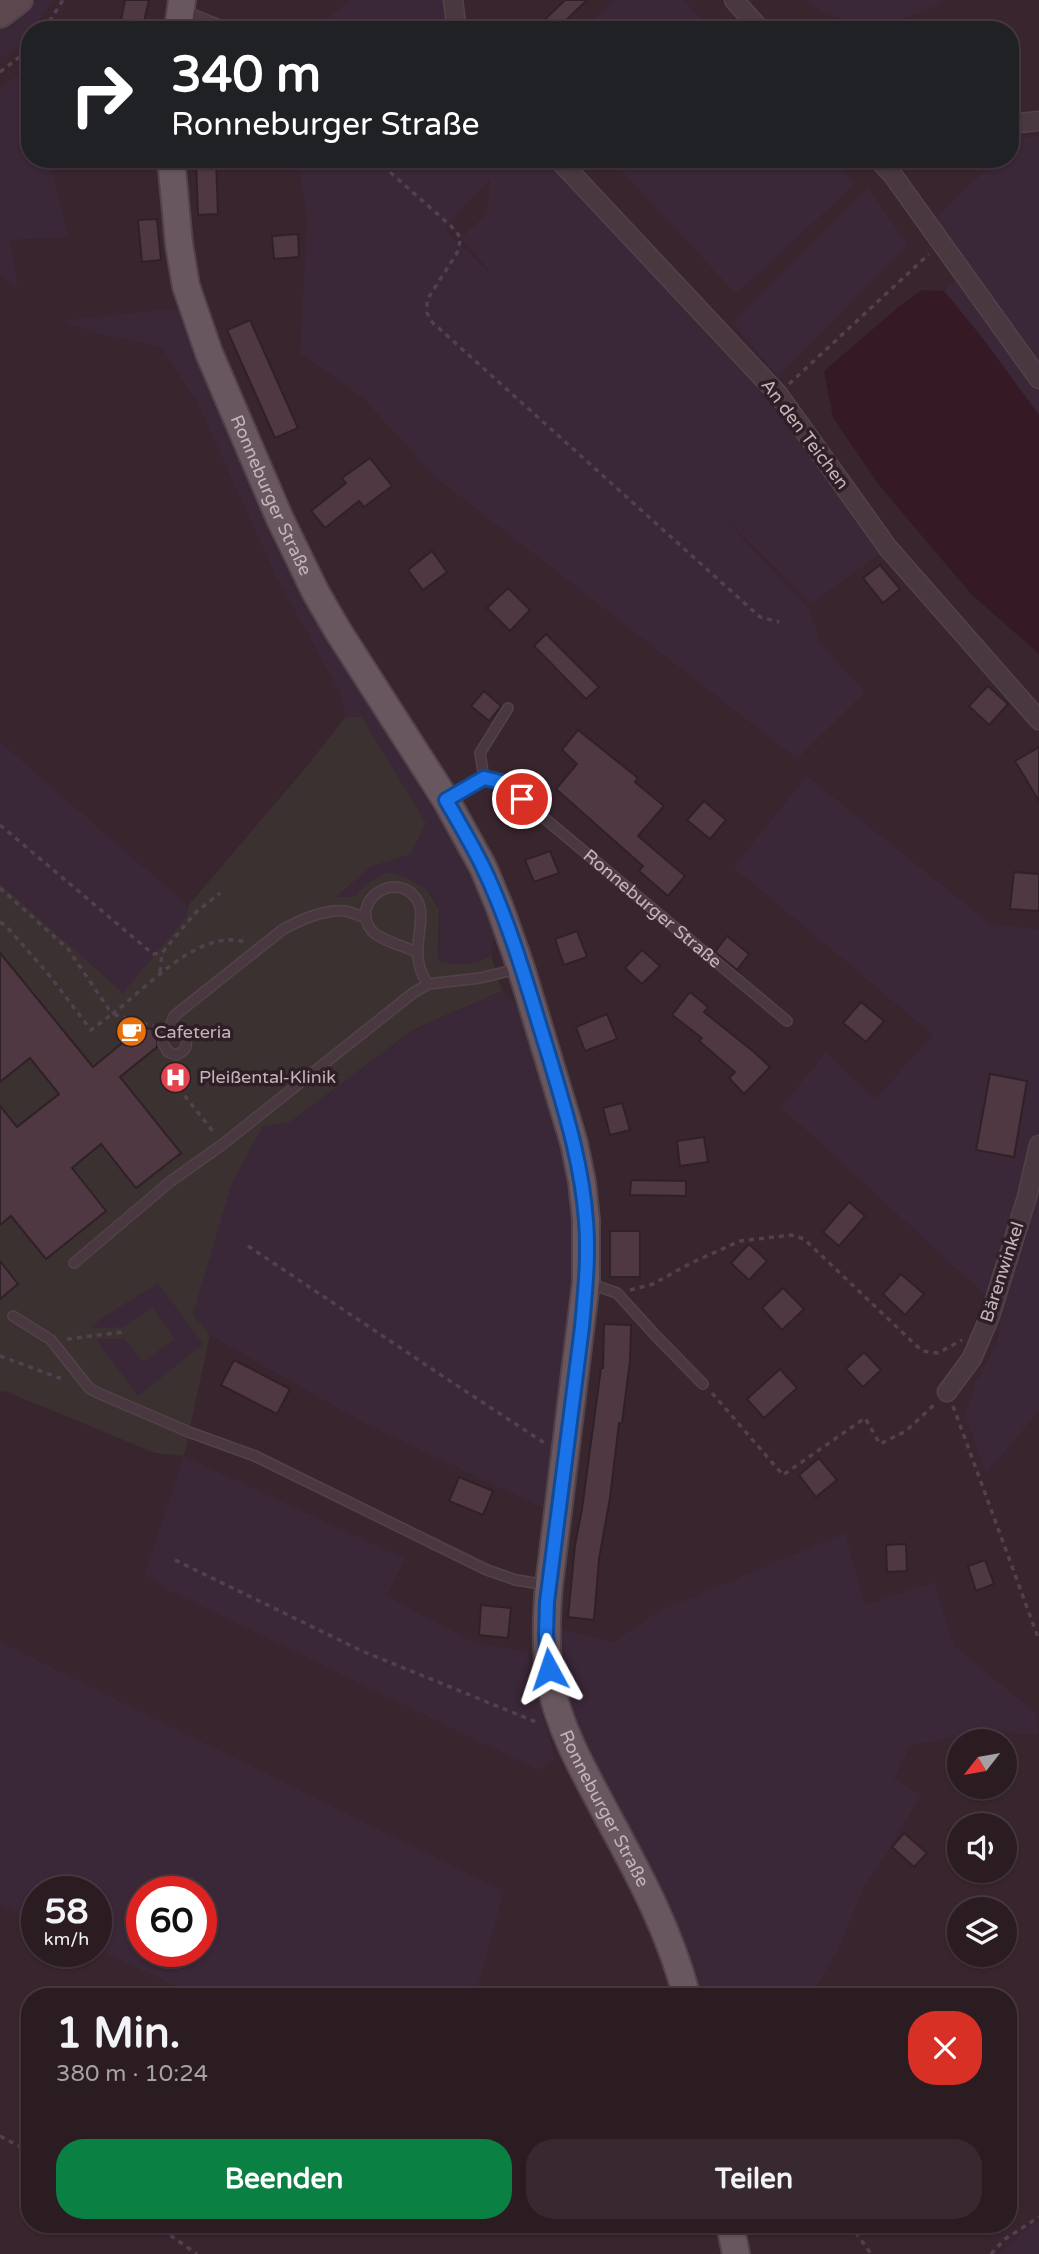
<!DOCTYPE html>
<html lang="de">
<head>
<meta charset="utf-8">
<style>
	body { margin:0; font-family:"Varela Round",sans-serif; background:#37292f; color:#f1f3f6; height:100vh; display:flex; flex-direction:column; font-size:26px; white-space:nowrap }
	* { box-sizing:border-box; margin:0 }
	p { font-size:23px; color:#a6a1a5 }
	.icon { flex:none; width:38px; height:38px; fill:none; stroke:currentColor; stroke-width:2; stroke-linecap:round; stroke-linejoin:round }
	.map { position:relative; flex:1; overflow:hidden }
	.side { position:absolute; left:21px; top:1988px; width:996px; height:245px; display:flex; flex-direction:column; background:#2b1c22; border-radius:28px; box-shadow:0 2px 5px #0004,0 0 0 2px #473a40 }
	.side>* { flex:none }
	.hud { position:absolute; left:21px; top:21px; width:998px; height:147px; border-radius:28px; box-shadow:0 2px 5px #0004,0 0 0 2px #473a40; background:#202124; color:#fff; overflow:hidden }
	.needle { width:46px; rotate:239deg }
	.buttons { position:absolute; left:947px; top:1729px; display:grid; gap:14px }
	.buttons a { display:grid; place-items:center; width:70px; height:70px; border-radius:50%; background:#2b1c22; box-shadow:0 2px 5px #0004,0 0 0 2px #473a40; font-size:35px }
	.speed { position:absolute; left:21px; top:1876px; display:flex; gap:14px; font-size:35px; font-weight:700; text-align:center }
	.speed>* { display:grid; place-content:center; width:91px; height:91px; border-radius:50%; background:#2b1c22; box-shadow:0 2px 5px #0004,0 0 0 2px #473a40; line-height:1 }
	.speed small { font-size:18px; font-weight:400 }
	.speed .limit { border:10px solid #d22; background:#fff; color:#111 }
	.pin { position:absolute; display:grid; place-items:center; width:60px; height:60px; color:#fff; margin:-30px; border:4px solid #fff; border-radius:50%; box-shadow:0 2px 7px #0007 }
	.me { position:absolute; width:77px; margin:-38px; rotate:355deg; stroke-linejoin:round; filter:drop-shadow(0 0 5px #0008) }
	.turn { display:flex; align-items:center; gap:24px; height:147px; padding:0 35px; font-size:32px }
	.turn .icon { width:91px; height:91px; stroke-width:2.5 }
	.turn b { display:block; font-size:49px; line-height:60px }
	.round { display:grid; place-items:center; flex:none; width:74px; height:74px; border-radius:28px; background:#37292f }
	.overview { display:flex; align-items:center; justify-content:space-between; height:119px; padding:0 35px }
	h1 { font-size:42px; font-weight:800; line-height:52px }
	.action { display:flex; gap:14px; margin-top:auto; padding:14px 35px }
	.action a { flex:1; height:80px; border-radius:28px; background:#0b8043; color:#fff; font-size:28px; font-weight:800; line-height:80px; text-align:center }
	.action a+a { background:#37292f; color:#f1f3f6 }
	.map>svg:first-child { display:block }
	.medical { fill:#3b3130 }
	.green { fill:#3a2738; fill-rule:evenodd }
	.water { fill:#351a26 }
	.building { fill:#4f3842; stroke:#302027; stroke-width:2 }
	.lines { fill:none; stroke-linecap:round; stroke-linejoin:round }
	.lane-casing { stroke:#524249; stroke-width:12 }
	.street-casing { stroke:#524249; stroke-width:21 }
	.secondary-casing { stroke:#524249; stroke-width:28 }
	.primary-casing { stroke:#524249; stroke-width:30 }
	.path { stroke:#524051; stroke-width:3.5; stroke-dasharray:5 5; stroke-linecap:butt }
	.lane { stroke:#493840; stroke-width:9 }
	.street { stroke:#493840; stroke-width:18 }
	.secondary { stroke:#5c474f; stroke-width:24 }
	.primary { stroke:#69575f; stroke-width:26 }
	.route-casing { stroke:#114b97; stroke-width:18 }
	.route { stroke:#1a73e8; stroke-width:12 }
	.labels { text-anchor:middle; stroke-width:7; stroke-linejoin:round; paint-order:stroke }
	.street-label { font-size:18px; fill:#c5b4bb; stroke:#2e1e25 }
	.poi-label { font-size:18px; fill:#c5b4bb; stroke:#2e1e25; text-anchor:start }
</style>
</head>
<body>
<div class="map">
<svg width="1039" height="2254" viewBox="0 0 1039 2254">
	<rect width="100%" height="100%" fill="#39252e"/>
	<path class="medical" d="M345,717H362L427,823L410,855L370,867L337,897L355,896L366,884L387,871L400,874L425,887L439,909L438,961L478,962L491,955L502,991L413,1030L289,1123L193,1314L210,1335L184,1456L155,1453L5,1391L0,1392V883L123,992L186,917L188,906L308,765Z"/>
	<g class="green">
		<path d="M38,0H54L39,21L35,30H30V41L0,59V29Z"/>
		<path d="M350,0H445L448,30H313Z"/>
		<path d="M615,0H684L711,30H583Z"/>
		<path d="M804,0H946C900,27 848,33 804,0Z"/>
		<path d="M30,66V159H49L68,237L10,240L18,290L0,276V88Z"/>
		<path d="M1039,136V415L980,335L944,291L963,273L928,225L997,159H1010V147L1019,138Z"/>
		<path d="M297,159H558L778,394L888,548L811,604L712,505L810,610L821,644L865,692L797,759L435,477L363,398L300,353L307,219ZM490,179L487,213L461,238L496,279L444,229Z"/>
		<path d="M610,159H832L855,184L736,294Z"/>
		<path d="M868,188L908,245L778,377L732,322Z"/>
		<path d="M179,308L186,333L271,536L318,625L455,844L483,904L494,936L491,955C473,966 458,966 438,961C438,947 442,923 439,910C434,887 407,876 387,872L366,884L355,896L336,897L370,867L410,855L426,823L362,717H345L340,693L276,576L197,402L161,347L99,334L58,321Z"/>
		<path d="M0,742L188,906L186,917L123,993L0,883Z"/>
		<path d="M807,776L990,924L1039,929V1411L986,1474L965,1415L976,1382L997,1343L1003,1300L983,1293L781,1107L826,1052L875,1099L933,1035L733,867Z"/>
		<path d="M502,991L523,1010L531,1050L541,1065L568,1166L576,1229L571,1253L576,1281L547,1510L362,1422L210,1335L193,1314L232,1183L263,1126L289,1123L413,1030Z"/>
		<path d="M158,1283L203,1344L138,1396L96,1339H125L143,1362L175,1339L152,1307L124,1327L91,1328L99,1320Z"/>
		<path d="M184,1456L405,1559L387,1596L475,1643L527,1651L555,1759L538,1770L166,1589L145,1574Z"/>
		<path d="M845,1533L865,1605L934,1582L954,1646L1037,1714L1039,1735L996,1732L911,1745L894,1779L921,1795L883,1860L865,1885L838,1950L810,1997H695L573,1724L561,1672L556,1628L613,1642L659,1611Z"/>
		<path d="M0,1642L504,1891L475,1997H199L96,1949V1892H37V1922L0,1905ZM142,1892H201V1951H142Z"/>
		<path d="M1039,2222V2254H999L1031,2225Z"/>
	</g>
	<path class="water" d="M922,290L944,291L980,335L1039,415V654L971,594L879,485L833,418L824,371L901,305Z"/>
	<g class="building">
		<path d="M125,0H149L142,30H119Z"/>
		<path d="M565,0H587L556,30H534Z"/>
		<path d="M196,159H216L218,214L198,215Z"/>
		<path d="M157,219L161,260L142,262L138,220Z"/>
		<path d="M298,234L299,257L274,259L272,236Z"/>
		<path d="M250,320L298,428L275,438L227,330Z"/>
		<path d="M370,458L392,486L364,507L359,501L325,528L311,511L346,483L342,478Z"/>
		<path d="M432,551L447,572L423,590L408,570Z"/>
		<path d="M880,565L900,589L883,603L863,578Z"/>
		<path d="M508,588L530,610L510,631L487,608Z"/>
		<path d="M546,634L599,687L586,699L534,646Z"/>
		<path d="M988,686L1008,704L989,725L969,706Z"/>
		<path d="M484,691L501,706L489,721L471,706Z"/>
		<path d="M578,730L638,778L635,782L664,806L638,836L685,876L668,896L639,871L643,866L556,789L577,764L562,750Z"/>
		<path d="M1039,747V801L1015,761Z"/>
		<path d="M704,801L726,820L710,839L687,820Z"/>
		<path d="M550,851L559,873L534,882L525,860Z"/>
		<path d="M1014,872L1039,874V911L1010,909Z"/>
		<path d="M577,931L587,957L564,965L555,939Z"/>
		<path d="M727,936L749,954L737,970L715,952Z"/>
		<path d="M642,950L660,966L642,984L625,968Z"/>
		<path d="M0,953L93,1067L121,1044L127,1022L157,1031V1047L120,1077L181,1153L136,1188L101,1144L72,1168L106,1211L46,1259L11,1216L0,1225V1106L17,1127L59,1094L30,1058L0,1082Z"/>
		<path d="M690,992L708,1007L704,1012L754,1052L770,1067L744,1094L729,1078L735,1072L699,1041L702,1038L672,1015Z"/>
		<path d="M861,1002L884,1021L866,1042L843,1023Z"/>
		<path d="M607,1014L617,1039L585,1051L576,1027Z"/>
		<path d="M990,1074L1027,1081L1014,1157L976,1150Z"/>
		<path d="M622,1103L630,1130L610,1135L603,1108Z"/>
		<path d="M704,1137L708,1162L680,1166L677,1141Z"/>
		<path d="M631,1180L686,1181V1196L630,1195Z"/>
		<path d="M849,1202L865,1216L839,1246L823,1232Z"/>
		<rect x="610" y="1231" width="30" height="46"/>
		<path d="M749,1244L767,1261L749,1280L731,1263Z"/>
		<path d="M0,1261L18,1284L0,1299Z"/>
		<path d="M901,1274L924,1294L905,1315L883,1294Z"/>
		<path d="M783,1288L804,1309L782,1330L762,1308Z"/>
		<path d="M604,1324L631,1325L630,1361L622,1423H619L610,1498L599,1559L594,1620L568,1617L575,1545L582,1509L601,1368H603Z"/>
		<path d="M864,1352L881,1370L863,1387L846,1369Z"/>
		<path d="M234,1360L290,1389L277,1414L221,1385Z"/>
		<path d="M780,1369L797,1388L764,1418L747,1399Z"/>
		<path d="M819,1458L837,1480L816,1497L799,1475Z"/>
		<path d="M459,1477L493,1491L483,1515L449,1501Z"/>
		<path d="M906,1544L907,1571L887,1572L886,1545Z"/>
		<path d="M985,1560L994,1584L976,1591L968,1566Z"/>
		<path d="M481,1605L511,1608L508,1638L479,1635Z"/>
		<path d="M904,1833L927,1853L914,1867L892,1847Z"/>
	</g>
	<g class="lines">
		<defs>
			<g id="lane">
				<path d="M185,11L232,30"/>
				<path id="s1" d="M484,778L501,782L787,1021"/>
				<path d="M447,799L484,778L480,753L508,708"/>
				<path d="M416,952C404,946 380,940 372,931C349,903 393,870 415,897C432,918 404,951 428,984"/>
				<path d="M164,1033L171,1024L174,1016L282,930C300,920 323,909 345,911C352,912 359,916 366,918"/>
				<path d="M163,1043L168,1052L176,1055C188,1050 188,1044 184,1033L171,1024"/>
				<path d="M74,1263L171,1181L223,1144L413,993L428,984L480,978L517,969"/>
				<path d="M588,1283L617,1293L656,1336L703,1384"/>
				<path d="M13,1316L51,1340L90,1389L98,1393L189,1432L255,1456L487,1570L516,1580L547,1585"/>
			</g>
			<g id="street">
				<path d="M453,0L457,30"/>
				<path d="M734,0L761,30"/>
				<path d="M1010,124L1039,121"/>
				<path d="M558,159L778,394L888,548L1039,720"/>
				<path d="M878,159L892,174L1039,379"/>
				<path d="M947,1392L972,1358L990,1316L1027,1197L1039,1145"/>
			</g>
			<path id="secondary" d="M0,15L20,0"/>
			<g id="primary">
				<path d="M178,30L182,0"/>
				<path id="s2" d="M171,159L179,244L186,286L209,353L280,519L316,593L338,631L446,800L483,867L500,908L521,968L574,1143L582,1182L586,1220V1282L549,1585C546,1619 545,1652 551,1686C561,1733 586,1775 608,1817C640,1876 670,1932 687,1997"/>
				<path d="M730,2224L736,2254"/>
			</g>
		</defs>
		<use href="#lane" class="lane-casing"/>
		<use href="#street" class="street-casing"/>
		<use href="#secondary" class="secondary-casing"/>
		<use href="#primary" class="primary-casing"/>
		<g class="path">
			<path d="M44,30L63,0"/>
			<path d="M0,72L30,49"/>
			<path d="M375,159L451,226L461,238L457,253L427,300V313L432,322L760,617L779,622"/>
			<path d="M789,384L929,254"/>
			<path d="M0,825L153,954L162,953"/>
			<path d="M0,888L68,949L112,1014C146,989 201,925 248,943"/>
			<path d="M0,922L7,927L49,975L91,1030L112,1014L154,1026"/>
			<path d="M160,972L162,953L195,913L220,893"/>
			<path d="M175,1067L185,1096L215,1134"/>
			<path d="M248,1246L444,1377L546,1444"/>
			<path d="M630,1290L653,1284L691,1263L740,1241L791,1235L804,1239L922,1351L938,1353L962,1340"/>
			<path d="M67,1339L124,1332"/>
			<path d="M0,1356L65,1380"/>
			<path d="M712,1393L783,1475L865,1418L880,1444L906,1431L935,1404"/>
			<path d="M953,1406L1039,1640"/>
			<path d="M175,1560L362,1651L536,1722L540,1721"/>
			<path d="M0,2136L30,2152"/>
			<path d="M154,2224L197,2254"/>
			<path d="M850,2224L871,2254"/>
			<path d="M991,2254L1005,2239L1039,2217"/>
		</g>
		<use href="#lane" class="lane"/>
		<use href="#street" class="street"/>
		<use href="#secondary" class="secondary"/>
		<use href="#primary" class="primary"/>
	</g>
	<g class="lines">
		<defs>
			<path id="route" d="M522,799L501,782L484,778L446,800C458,821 471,843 482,865C511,925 529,992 549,1056C565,1110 582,1164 586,1221C589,1257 585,1292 582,1327L547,1602L546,1635L549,1669"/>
		</defs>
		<use href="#route" class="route-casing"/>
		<use href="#route" class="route"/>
	</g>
	<defs>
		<symbol id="cafe-disc" viewBox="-11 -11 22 22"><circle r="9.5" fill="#e8710a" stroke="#2e1e25"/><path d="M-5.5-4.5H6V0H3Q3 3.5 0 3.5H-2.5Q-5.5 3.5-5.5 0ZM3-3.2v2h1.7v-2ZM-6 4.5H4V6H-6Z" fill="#fff"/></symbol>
		<symbol id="hospital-disc" viewBox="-11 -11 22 22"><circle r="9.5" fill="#e0444e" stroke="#2e1e25"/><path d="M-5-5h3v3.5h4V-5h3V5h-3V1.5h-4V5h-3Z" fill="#fff"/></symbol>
	</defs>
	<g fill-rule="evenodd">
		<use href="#cafe-disc" x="114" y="1014" width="35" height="35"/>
		<use href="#hospital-disc" x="158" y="1060" width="35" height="35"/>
	</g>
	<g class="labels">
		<g class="street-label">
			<text transform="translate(805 434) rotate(53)" y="6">An den Teichen</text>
			<text dy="6" stroke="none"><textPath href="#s2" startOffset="354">Ronneburger Straße</textPath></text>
			<text dy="6" stroke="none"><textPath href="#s1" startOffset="215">Ronneburger Straße</textPath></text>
			<text transform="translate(1002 1272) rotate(-72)" y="6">Bärenwinkel</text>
			<text dy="6" stroke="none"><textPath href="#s2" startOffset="1754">Ronneburger Straße</textPath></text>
		</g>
		<g class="poi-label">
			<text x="154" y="1038">Cafeteria</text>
			<text x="199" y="1083">Pleißental-Klinik</text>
		</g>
	</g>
</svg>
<div class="buttons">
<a><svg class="needle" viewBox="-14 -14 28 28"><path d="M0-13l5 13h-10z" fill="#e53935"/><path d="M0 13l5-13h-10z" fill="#a6a1a5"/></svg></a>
<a><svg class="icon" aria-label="sound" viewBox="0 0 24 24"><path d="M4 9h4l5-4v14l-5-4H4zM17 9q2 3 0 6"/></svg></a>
<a><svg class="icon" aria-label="layers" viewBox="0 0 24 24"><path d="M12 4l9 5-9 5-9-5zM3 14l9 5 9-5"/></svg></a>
</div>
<div class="speed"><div>58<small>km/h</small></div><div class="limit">60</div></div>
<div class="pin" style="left:522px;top:799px;background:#d93025"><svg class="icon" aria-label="arrive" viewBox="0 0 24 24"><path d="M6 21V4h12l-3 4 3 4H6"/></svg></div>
<svg class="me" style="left:549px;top:1669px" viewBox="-20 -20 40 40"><path d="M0-17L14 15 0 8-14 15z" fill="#1a73e8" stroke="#fff" stroke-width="4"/></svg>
<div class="hud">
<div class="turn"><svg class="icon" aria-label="right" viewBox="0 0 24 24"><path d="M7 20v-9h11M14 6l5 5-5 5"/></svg><div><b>340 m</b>Ronneburger Straße</div></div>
</div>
<section class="side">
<div class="overview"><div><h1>1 Min.</h1><p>380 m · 10:24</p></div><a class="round" style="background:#d93025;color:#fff"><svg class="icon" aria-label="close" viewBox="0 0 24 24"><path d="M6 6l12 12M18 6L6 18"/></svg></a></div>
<div class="action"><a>Beenden</a><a>Teilen</a></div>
</section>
</div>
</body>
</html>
